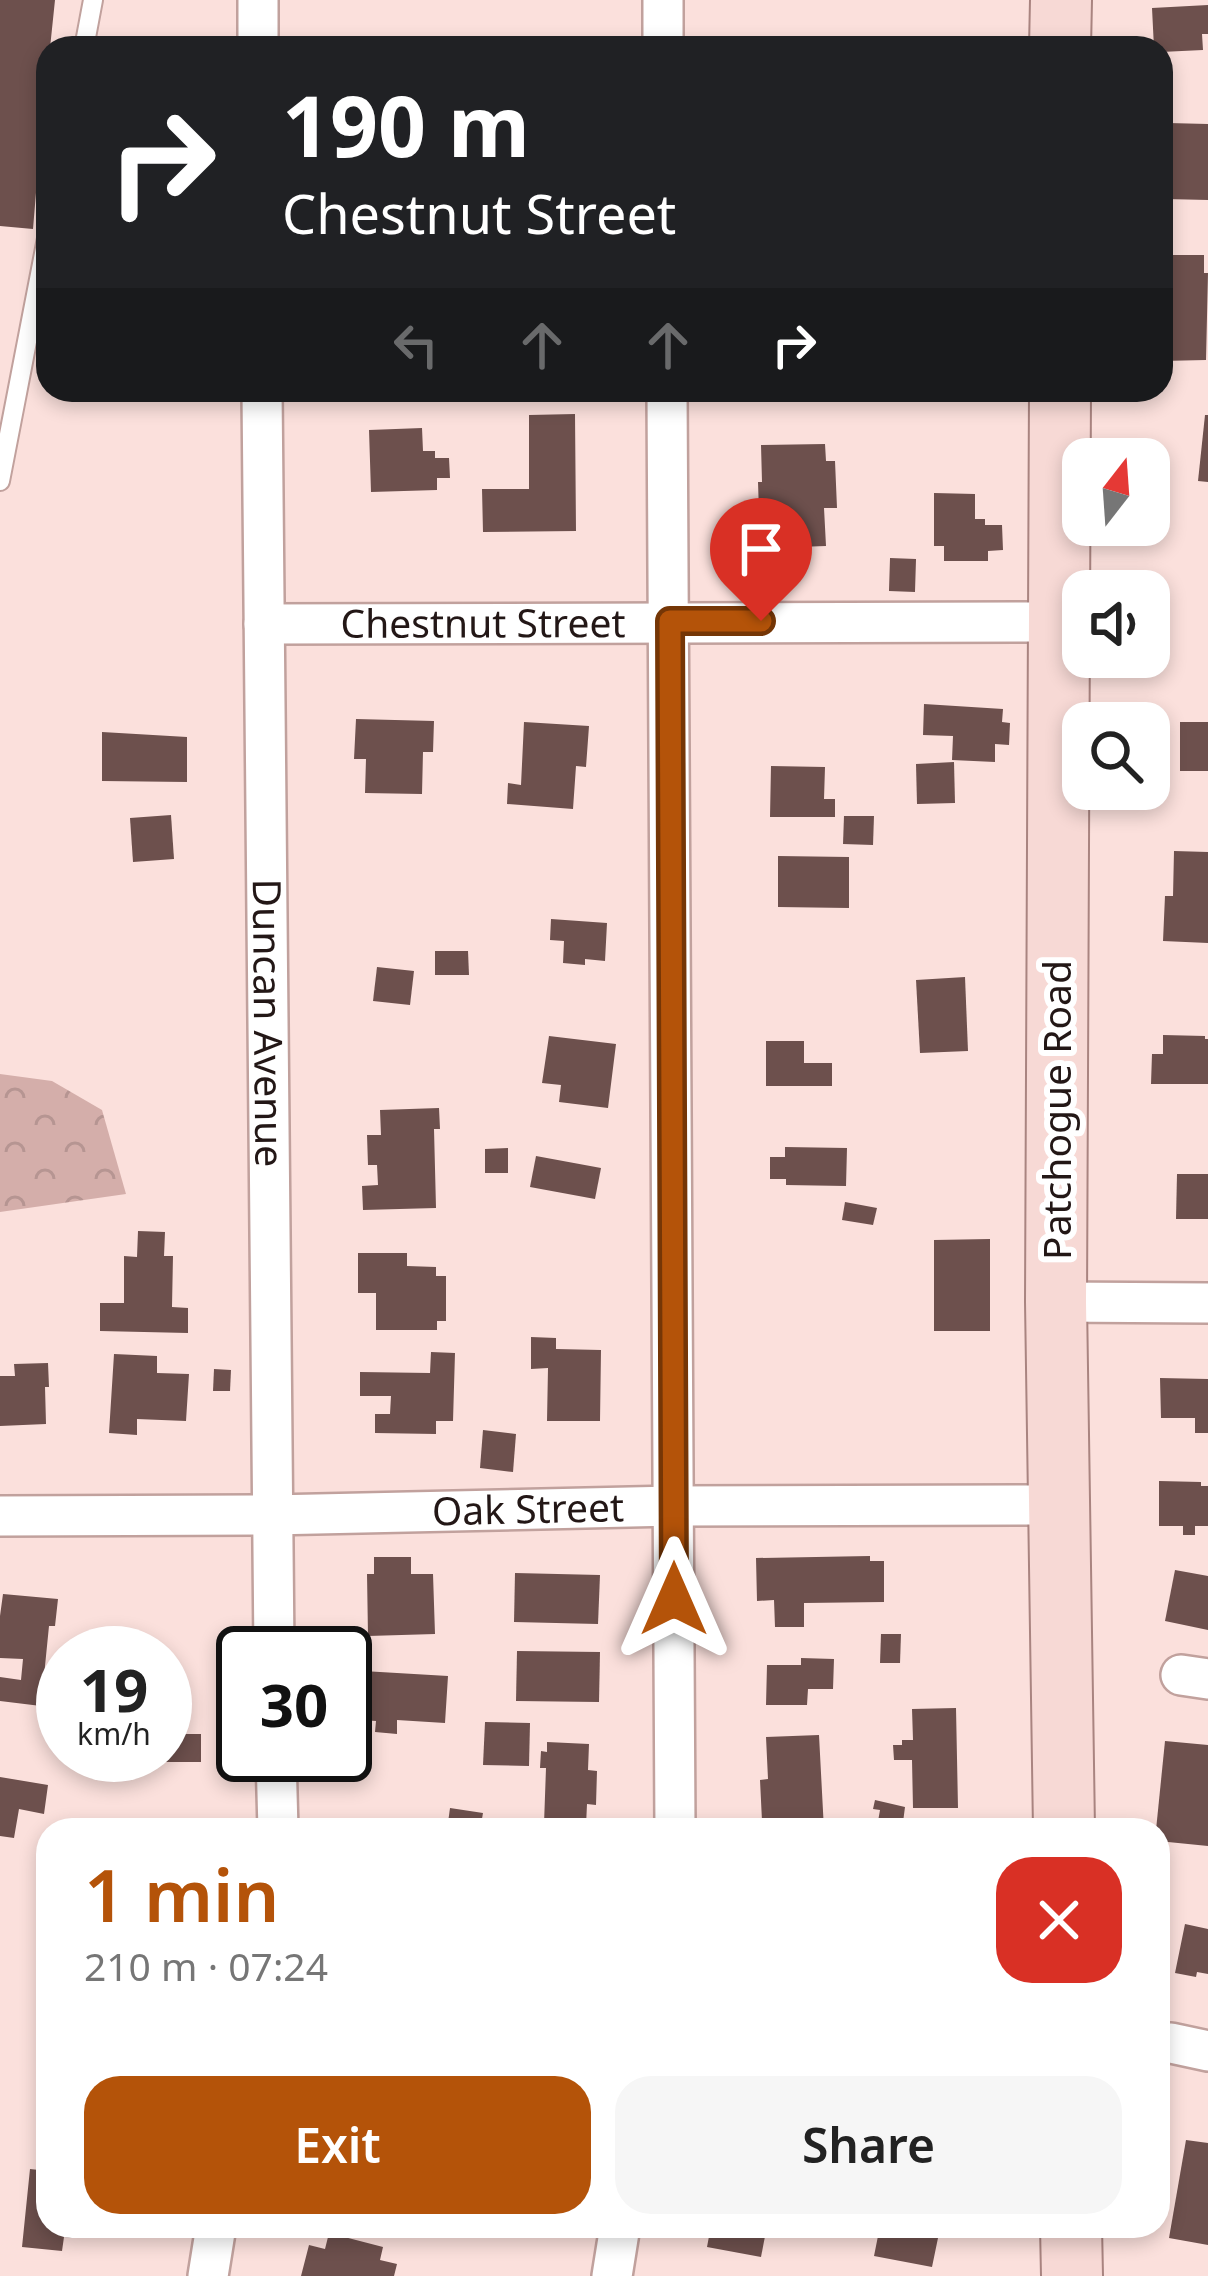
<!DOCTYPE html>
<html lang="en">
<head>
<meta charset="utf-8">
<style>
	body { margin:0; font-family:"Noto Sans",sans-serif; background:#f6f6f6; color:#222; height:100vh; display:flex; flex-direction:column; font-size:45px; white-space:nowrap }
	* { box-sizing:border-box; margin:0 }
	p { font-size:39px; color:#767676 }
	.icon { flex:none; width:66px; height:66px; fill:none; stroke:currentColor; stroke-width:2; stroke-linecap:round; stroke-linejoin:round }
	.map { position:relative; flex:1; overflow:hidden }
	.drawer { position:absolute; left:36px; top:1818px; width:1134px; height:420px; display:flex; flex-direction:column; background:#fff; border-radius:36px; box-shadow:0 6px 18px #0003 }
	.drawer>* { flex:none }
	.banner { position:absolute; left:36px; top:36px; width:1137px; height:366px; border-radius:36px; box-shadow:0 6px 18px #0003; background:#202124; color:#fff; overflow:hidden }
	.needle { width:78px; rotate:17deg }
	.buttons { position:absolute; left:1062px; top:438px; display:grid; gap:24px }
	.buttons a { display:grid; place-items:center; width:108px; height:108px; border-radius:24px; background:#fff; box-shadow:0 6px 18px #0003; font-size:60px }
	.speed { position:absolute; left:36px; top:1626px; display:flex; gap:24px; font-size:60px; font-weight:700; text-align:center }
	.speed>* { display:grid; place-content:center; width:156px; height:156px; border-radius:50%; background:#fff; box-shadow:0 6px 18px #0003; line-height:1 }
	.speed small { font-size:30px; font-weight:400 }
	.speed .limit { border:6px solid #111; border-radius:18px; background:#fff; color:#111 }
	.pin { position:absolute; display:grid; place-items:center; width:102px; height:102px; color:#fff; margin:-123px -51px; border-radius:50% 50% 50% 0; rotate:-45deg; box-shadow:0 0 12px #0007 }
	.pin .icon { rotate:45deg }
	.me { position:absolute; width:132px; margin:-66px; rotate:0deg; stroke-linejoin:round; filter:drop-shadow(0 0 9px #0008) }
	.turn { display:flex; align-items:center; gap:42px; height:252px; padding:0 48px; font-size:54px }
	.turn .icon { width:156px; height:156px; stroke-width:2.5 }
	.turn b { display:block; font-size:84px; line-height:102px }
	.lanes { display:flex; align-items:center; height:114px; padding:0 48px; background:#0003; justify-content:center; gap:60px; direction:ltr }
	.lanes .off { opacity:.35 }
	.round { display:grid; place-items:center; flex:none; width:126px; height:126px; border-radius:36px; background:#f6f6f6 }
	.summary { display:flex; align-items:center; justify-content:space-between; height:204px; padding:0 48px }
	h1 { font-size:72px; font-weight:600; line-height:90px; color:#b45309 }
	.button { display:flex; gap:24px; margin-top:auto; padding:24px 48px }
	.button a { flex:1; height:138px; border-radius:36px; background:#b45309; color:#fff; font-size:48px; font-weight:600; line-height:138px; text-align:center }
	.button a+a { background:#f6f6f6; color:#222 }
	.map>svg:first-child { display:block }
	.forest { fill:url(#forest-crowns) }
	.building { fill:#6d504d }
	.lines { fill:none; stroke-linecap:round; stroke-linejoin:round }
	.lane-casing { stroke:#c1a19d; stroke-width:22 }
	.street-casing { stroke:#c1a19d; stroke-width:44 }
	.primary-casing { stroke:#a98480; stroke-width:64 }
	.lane { stroke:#fff; stroke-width:18 }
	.street { stroke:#fff; stroke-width:39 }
	.primary { stroke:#f7d9d5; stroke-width:60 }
	.route-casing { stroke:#753606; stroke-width:30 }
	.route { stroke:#b45309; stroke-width:21 }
	.labels { text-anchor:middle; stroke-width:12; stroke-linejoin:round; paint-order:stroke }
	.street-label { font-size:39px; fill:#231716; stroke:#fff }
</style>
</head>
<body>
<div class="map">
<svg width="1208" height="2276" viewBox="0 0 1208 2276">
	<defs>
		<pattern id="forest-crowns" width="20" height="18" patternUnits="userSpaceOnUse" patternTransform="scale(3)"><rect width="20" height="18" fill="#d4aeaa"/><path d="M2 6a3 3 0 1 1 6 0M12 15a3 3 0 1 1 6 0" fill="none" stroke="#b69592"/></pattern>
	</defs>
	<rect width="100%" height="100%" fill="#fbe0dc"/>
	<path class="forest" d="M0,1074L52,1081L102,1110L126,1194L0,1212Z"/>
	<g class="building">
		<path d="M0,0H55L50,48H48L33,229L0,226Z"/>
		<path d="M1208,5V34H1202L1203,50L1161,52V48H1154L1152,8Z"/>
		<path d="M1168,123L1208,124V200L1166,199Z"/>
		<path d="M1164,255H1204V273H1208L1206,360L1161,361V290L1172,289V279H1165Z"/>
		<path d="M575,414L576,531L483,532L482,489H529V415Z"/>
		<path d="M1205,415H1208V482L1198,481Z"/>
		<path d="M422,428L423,451H435V458H449L450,478H437V490L371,492L369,430Z"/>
		<path d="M825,444L826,461H835L837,508H824L826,546L769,548L768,512H759L758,482H762L761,445Z"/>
		<path d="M934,493L975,494V519H985V525H1002L1003,550L988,551V561H944V546H934Z"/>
		<path d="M890,558L916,559L915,592L889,591Z"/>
		<path d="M924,704L1003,709L1002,722L1010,723L1009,745L995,744V762L952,760L953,736L923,735Z"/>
		<path d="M356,719L434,721L433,752H423L422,794L365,793L366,759H354Z"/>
		<path d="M524,722L589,726L586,767L576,766L573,809L507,804L508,783L521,785Z"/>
		<rect x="1180" y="722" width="28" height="49"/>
		<path d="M102,732L187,737V782L102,781Z"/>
		<path d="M954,762L955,803L917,804L916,764Z"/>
		<path d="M771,766L825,767L824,799H835V817H770Z"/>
		<path d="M171,815L174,859L133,862L130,818Z"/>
		<path d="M844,816H874L873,845L843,844Z"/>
		<path d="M1174,851L1208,852V943L1163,941L1165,896H1173Z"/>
		<path d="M778,856L849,857V908L778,907Z"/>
		<path d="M551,919L607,923L605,961L585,959V965L563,963L564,941L550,940Z"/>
		<path d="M435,951H468L469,975H435Z"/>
		<path d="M377,967L414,971L410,1005L373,1001Z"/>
		<path d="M965,977L968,1051L920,1053L916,980Z"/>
		<path d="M1163,1035L1205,1036V1039H1208V1084H1151L1152,1054H1163Z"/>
		<path d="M549,1036L616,1044L608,1108L559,1102L561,1085L542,1083Z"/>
		<path d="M766,1041H804V1063H832V1086H766Z"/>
		<path d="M439,1108L440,1129H434L436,1208L363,1210L362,1186L378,1185L377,1165H368L367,1135H381L380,1110Z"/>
		<path d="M785,1147L847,1148L846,1186L786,1185V1179H770V1157H785Z"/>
		<path d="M508,1148V1173H485V1149Z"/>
		<path d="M536,1156L601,1168L595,1199L530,1187Z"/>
		<path d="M1177,1174H1208V1219H1176Z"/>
		<path d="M845,1202L877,1208L873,1225L842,1220Z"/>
		<path d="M138,1231L165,1232L164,1256H173L172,1307L188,1308V1333L100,1331V1303H124V1256L137,1257Z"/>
		<path d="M990,1239V1331H934V1240Z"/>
		<path d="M358,1253H407V1266L436,1267V1276H446V1321H437V1330H376V1293H358Z"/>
		<path d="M531,1337L556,1338V1349L601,1350L600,1421H547L548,1368L531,1369Z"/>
		<path d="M431,1352L455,1353L453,1421H436V1434L375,1433V1414H390L391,1396H360V1372L430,1373Z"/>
		<path d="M114,1354L157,1356V1373L189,1374L186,1421L137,1419V1435L109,1433Z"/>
		<path d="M48,1363L49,1387H45L46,1424L0,1426V1376H15L14,1364Z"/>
		<path d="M214,1369L231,1370L230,1391H213Z"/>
		<path d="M1160,1378L1208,1379V1433H1195V1418H1161Z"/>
		<path d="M483,1430L516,1434L513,1472L480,1468Z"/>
		<path d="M1159,1481L1201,1482V1486H1208V1526H1195V1535H1183V1526H1159Z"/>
		<path d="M870,1556V1561H884V1602L804,1603V1627H775L774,1600L757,1601L756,1558Z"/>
		<path d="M374,1557H411V1574H433L435,1634L368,1636L367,1574H374Z"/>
		<path d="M1175,1570L1208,1576V1630L1165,1621Z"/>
		<path d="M515,1573L600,1575L598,1624L514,1622Z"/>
		<path d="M3,1594L58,1599L55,1626H49L41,1706L0,1701V1677L21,1680L23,1659L0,1658V1616Z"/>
		<path d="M881,1634H901L900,1663H880Z"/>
		<path d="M517,1651L600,1652L599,1702L516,1701Z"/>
		<path d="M801,1658L834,1659L833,1689H808L807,1705H766L767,1665H801Z"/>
		<path d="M363,1671L448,1676L445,1723L397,1720V1734L375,1732L376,1721L360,1720Z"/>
		<path d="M956,1708L958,1808H913L912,1760H894L893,1745H902V1740H913L912,1709Z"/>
		<path d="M485,1722L530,1723L529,1766L483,1765Z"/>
		<path d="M165,1734H201V1762H133V1755H165Z"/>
		<path d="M819,1735L824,1830H770V1821H762L760,1780L768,1779L766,1737Z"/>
		<path d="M1165,1741L1208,1745V1846L1158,1841L1156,1830Z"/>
		<path d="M547,1742L589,1744L588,1770L597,1771L596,1805L587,1804L586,1826L544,1824L546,1768H540L541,1751L547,1752Z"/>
		<path d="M0,1777L48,1785L44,1814L19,1809L14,1838L0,1836Z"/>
		<path d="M875,1800L905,1807L902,1830L877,1827L880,1810L873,1809Z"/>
		<path d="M450,1808L483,1813L480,1830H447Z"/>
		<path d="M1185,1924L1208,1929V1974L1197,1972L1196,1977L1175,1973Z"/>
		<path d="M1186,2140L1208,2143V2245L1169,2238Z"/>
		<path d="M30,2169L48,2171V2226H76L74,2238L64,2237L62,2251L22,2247Z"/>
		<path d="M711,2226H767L761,2257L707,2247Z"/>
		<path d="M880,2226H931L929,2236L938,2238L932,2267L874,2256Z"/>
		<path d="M329,2233L383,2247L380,2260L397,2264L394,2276H301L309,2245L325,2249Z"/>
	</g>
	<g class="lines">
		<defs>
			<g id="lane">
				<path d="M84,48L93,0"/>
				<path d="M0,481L48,233"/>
			</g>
			<g id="street">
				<path d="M258,0V48"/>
				<path d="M663,0V48"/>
				<path id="s1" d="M262,390L274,1653"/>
				<path d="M667,390L675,1830"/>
				<path id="s2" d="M264,624L1060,622"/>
				<path d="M1056,1302L1208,1303"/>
				<path id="s3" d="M0,1516L271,1515L674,1506L1058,1505"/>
				<path d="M1181,1675L1208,1679"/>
				<path d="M276,1755L278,1830"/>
				<path d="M1171,2043L1208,2051"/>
				<path d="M208,2276L216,2226"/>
				<path d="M612,2276L620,2226"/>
			</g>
			<g id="primary">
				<path d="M1060,48L1061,0"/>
				<path d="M1060,390L1056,1302L1064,1830"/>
				<path d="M1071,2226L1072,2276"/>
			</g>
		</defs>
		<use href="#lane" class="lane-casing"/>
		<use href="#street" class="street-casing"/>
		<use href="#primary" class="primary-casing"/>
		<use href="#lane" class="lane"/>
		<use href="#street" class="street"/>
		<use href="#primary" class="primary"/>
	</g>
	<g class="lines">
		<defs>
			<path id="route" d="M674,1599L670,621H761"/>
		</defs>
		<use href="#route" class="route-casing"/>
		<use href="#route" class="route"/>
	</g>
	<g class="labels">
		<g class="street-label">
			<text dy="14" stroke="none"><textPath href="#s2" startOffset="219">Chestnut Street</textPath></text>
			<text dy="14" stroke="none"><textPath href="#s1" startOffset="633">Duncan Avenue</textPath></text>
			<text transform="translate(1057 1110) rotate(-90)" y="14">Patchogue Road</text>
			<text dy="14" stroke="none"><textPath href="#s3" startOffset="528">Oak Street</textPath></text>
		</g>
	</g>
</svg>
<div class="buttons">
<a><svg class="needle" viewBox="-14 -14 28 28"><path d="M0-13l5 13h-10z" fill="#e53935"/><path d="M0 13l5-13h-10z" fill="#767676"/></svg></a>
<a><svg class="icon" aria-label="sound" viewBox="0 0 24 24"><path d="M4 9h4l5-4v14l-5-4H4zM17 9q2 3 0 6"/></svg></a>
<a><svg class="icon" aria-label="search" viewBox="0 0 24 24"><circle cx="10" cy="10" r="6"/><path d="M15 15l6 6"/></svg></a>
</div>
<div class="speed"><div>19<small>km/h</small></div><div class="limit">30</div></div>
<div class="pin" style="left:761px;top:621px;background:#d93025"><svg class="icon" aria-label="arrive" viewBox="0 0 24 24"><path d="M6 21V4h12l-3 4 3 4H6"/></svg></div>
<svg class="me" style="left:674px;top:1599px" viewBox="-20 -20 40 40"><path d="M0-17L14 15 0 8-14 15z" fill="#b45309" stroke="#fff" stroke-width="4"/></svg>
<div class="banner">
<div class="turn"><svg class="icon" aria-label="right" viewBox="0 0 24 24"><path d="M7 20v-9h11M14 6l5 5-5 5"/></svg><div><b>190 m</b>Chestnut Street</div></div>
<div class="lanes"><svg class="icon off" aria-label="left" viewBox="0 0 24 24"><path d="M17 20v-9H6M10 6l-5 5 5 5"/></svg><svg class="icon off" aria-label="ahead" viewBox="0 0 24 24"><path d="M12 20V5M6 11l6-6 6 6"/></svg><svg class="icon off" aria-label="ahead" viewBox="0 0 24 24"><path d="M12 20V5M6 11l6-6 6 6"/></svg><svg class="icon" aria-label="right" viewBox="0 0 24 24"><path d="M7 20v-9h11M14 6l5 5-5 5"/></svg></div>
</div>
<section class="drawer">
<div class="summary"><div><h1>1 min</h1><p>210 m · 07:24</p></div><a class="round" style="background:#d93025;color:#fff"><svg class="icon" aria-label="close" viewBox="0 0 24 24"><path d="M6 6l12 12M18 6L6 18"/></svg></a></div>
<div class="button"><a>Exit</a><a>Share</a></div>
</section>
</div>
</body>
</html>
